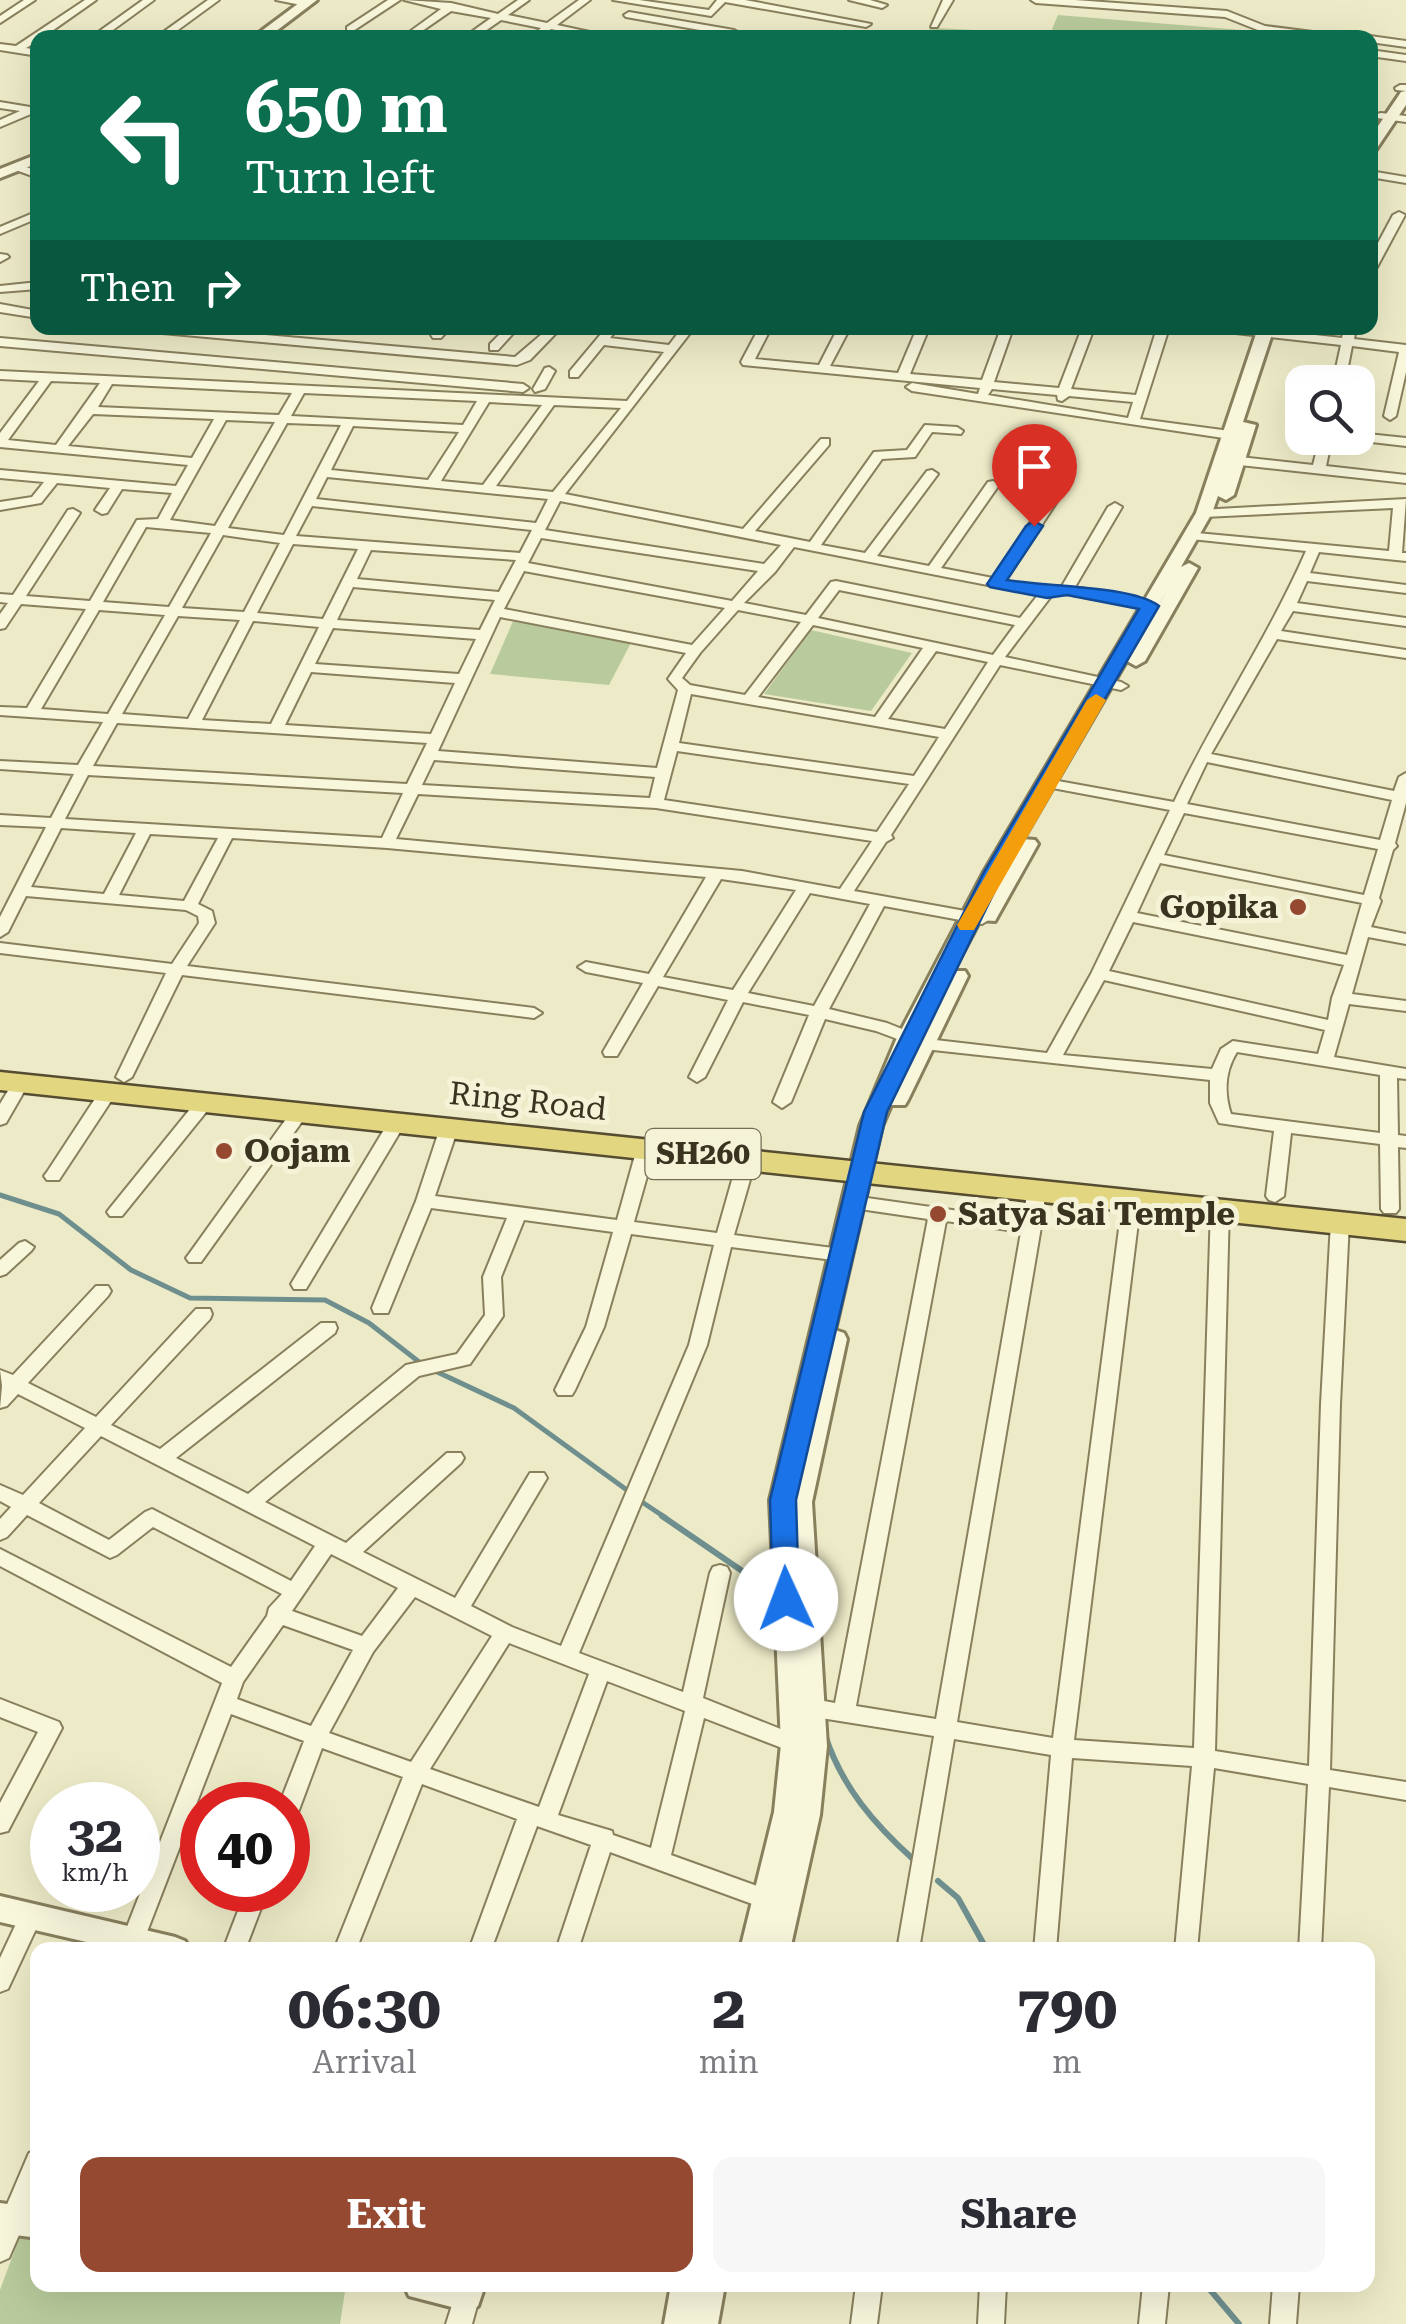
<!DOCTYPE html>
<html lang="en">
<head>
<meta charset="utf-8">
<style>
	body { margin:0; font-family:"Roboto Serif",serif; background:#f7f7f7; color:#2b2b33; height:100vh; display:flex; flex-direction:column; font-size:38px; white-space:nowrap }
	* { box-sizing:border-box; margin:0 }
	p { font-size:32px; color:#7c7c81 }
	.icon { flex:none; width:55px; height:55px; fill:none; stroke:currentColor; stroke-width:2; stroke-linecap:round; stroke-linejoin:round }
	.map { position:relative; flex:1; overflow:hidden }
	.side { position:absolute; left:30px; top:1942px; width:1345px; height:350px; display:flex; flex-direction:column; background:#fff; border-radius:20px; box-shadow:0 10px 40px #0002 }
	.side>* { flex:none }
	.banner { position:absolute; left:30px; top:30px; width:1348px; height:305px; border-radius:20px; box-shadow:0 10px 40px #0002; background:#0b6e4f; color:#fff; overflow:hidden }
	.fabs { position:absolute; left:1285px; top:365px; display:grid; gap:20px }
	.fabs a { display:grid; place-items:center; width:90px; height:90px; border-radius:20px; background:#fff; box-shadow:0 10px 40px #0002; font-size:50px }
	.speed { position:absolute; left:30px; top:1782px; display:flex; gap:20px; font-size:50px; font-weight:700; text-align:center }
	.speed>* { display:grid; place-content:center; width:130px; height:130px; border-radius:50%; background:#fff; box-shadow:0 10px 40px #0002; line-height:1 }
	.speed small { font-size:25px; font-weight:400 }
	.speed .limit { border:15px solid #d22; background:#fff; color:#111 }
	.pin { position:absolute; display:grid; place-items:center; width:85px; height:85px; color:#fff; margin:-102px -42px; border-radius:50% 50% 50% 0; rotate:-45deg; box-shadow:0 0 10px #0007 }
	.pin .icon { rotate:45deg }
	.me { position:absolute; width:110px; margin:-55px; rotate:358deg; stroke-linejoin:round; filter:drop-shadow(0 0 8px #0008) }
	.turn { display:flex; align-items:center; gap:35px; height:210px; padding:0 50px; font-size:45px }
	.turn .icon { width:130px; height:130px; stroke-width:2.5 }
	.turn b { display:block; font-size:70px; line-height:85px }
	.then { display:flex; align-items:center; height:95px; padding:0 50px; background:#0003; gap:20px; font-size:38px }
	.eta { display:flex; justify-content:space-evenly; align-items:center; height:170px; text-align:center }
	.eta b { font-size:60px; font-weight:700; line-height:70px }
	.primary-button { display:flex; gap:20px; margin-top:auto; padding:20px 50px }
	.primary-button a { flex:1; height:115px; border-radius:20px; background:#944930; color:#fff; font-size:40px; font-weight:700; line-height:115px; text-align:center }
	.primary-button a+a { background:#f7f7f7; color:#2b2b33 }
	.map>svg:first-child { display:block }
	.green { fill:#b9cb9c }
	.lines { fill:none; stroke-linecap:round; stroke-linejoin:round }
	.stream-far1 { stroke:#6f8f8f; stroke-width:5 }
	.stream { stroke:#6f8f8f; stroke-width:6 }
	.minor-casing { stroke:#887f5d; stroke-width:4 }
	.tertiary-casing { stroke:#887f5d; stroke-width:6 }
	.trunk-casing { stroke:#564c31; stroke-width:5 }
	.minor { fill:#f8f6db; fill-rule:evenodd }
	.tertiary { fill:#f8f6db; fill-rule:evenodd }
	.trunk { fill:#e2d680; fill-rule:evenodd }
	.route { fill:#1a73e8; stroke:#114b97; stroke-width:2.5 }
	.slow { fill:#f59e0b }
	.poi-dot { fill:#944930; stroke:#f4f3d7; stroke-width:4 }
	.labels { text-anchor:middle; stroke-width:10; stroke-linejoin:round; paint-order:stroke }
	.shield { fill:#f4f3d7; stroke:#716d57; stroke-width:2.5 }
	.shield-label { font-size:30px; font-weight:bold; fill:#393320 }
	.poi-label { font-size:32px; font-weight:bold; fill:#393320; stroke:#f4f3d7; text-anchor:start }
	.street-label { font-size:32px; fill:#393320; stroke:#f4f3d7 }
</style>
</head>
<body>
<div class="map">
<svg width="1406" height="2324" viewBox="0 0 1406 2324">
	<rect width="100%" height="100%" fill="#edebc7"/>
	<g class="green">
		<path d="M1058,15L1278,33L1280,37L893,38L936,28L1050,34Z"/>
		<path d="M514,619L633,639L609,685L490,674Z"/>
		<path d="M811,630L912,653L871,711L764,694Z"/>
		<path d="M21,2233L37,2235L38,2285H346L340,2324H0V2290Z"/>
	</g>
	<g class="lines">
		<g class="stream-far1">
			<path d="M0,1195L59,1214L131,1270L190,1298L325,1300L369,1323L423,1365"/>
			<path d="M433,1370L514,1408L631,1493"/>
			<path d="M639,1500L666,1518"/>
		</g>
		<g class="stream">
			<path d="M662,1516L751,1577"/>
			<path d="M825,1735C842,1787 874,1824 914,1860"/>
			<path d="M938,1881L958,1898L987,1950"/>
			<path d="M1206,2285L1239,2324"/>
		</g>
		<defs>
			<g id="minor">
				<path d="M24,0H35L0,23V16Z"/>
				<path d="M85,0H96L42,38H38V41L26,48L38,50V56L0,50V44L16,46Z"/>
				<path d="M143,0H154L102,38H90Z"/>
				<path d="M208,0H219L167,38H155Z"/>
				<path d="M276,0H305L311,3L306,6Z"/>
				<path d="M388,0H400L353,31H347V27Z"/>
				<path d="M404,0L451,3L498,14L518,0H529L508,15L547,23L579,0H590L557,25L618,38H594L551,29L540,38H528L541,28L501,20L475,38H463L491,18L451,11L412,38H401L441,9Z"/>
				<path d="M613,0H639L709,10L717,0H745L871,24L866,27L725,2L711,16Z"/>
				<path d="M849,0H870L887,5L882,8Z"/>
				<path d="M943,0H953L937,27H931Z"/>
				<path d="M1031,0H1075L1227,11L1265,26L1360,38H1320L1263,32L1225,17L1036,3Z"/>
				<path d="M629,12L734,30L739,33L734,36L626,17L624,15Z"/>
				<path d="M1370,36L1406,41V47L1370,42V38H1366Z"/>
				<path d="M1370,50L1406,55V61L1370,56Z"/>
				<path d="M1400,85H1406V91L1396,90L1395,88Z"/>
				<path d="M0,102L30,107L38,104V111L0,127V120L20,111L0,108Z"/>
				<path d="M1381,113L1406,116V122L1377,118V114Z"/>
				<path d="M17,164L38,171V178L13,169L12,167Z"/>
				<path d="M1370,171L1406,177V183L1370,177Z"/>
				<path d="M38,211V218L0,234V227Z"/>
				<path d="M1399,212L1405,215L1376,269L1370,272V258L1393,215Z"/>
				<path d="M0,254L7,255L9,257L0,262Z"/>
				<path d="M38,282V289L0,292V286Z"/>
				<path d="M0,304L38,311V318L0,312Z"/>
				<path d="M145,328H185L515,357L549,328H561L530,360L517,365L151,332Z"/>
				<path d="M438,328H450L441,338H433L431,335Z"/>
				<path d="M506,328H518L498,350H490V344Z"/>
				<path d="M606,328H618L610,338L669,345L682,328H694L565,494L743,529L821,439H829V445L755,531L810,542L874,452L907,450L925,425L957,427L963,431L961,434L932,432L915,457L882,459L821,545L865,553L927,471L932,470L938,474L877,556L929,566L988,482L993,481L999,485L941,568L993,578L1049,494L1054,493L1060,497L1005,581L1036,587L1062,586L1108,507L1115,503L1122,507L1075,587L1162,603L1169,607L1162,611L1067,594L1052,595L1005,657L1121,682L1128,686L1121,690L1000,665L891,835L893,838L886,842L854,891L982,914L990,919L982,924L884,906L829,1009L887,1023L927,1039L1047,1053L1091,974L1170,810L1047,787L1040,783L1047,779L1174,802C1215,715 1268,638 1306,551L1191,539L1184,535L1186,532L1389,551L1393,508L1204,517L1199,516V510L1406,499L1402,553H1406V561L1319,552L1310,573L1406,585V593L1307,581L1297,603L1406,618V626L1293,611L1281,631L1406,650V658L1277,639L1211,754L1394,791L1399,777L1406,773V803L1395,843L1397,846L1393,850L1379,898L1381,901L1371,927L1406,934V944L1368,937L1352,994L1406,1001V1011L1349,1004L1334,1057L1406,1069V1079L1397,1078L1398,1135L1406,1136V1148L1398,1147L1399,1209L1396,1213H1384L1381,1209L1380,1144L1291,1133L1284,1196L1275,1202L1269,1200L1266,1196L1274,1131L1219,1123L1210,1103V1080L924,1049L876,1031L825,1019L791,1102L782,1108L773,1102L809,1015L743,1002L705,1077L697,1082L689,1077L728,1000L658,986L617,1056H605L603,1052L643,983L586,972L578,967L586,962L649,974L706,877L387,848L232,838L198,904L212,911L215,923L187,966L534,1008L542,1013L534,1018L182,975L132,1077L124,1082L116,1077L166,973L0,953V943L172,964L199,923L198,916L186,910L26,896L8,932L0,937V917L46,827L0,825V815L51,818L74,774L0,769V761L78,765L103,722L0,715V707L27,708L86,609L21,604L5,628L0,629V614L8,603L0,602V594L13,595L68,510L73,509L80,513L26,596L90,601L137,520L158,519L172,493L122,489L107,513L102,514L95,510L110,488L57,483L41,503L0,510V502L32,497L44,482L0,478V470L176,486L188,465L0,447V433L39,381L0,379V371L627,401L664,352L604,345L578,377H570V371ZM51,381L100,383L56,445L8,440ZM112,384L292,393L279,415L98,407ZM304,393L477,401L463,425L291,416ZM489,402L542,405L483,485L441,481ZM554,405L621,408L553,492L496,486ZM93,414L214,419L192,458L68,446ZM226,420L275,422L215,526L170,520ZM287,423L341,425L284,535L228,528ZM353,426L459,432L428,480L331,470ZM327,477L548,499L536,523L316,499ZM560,501L781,545L764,564L545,530ZM312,506L532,530L520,553L296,536ZM146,527L211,533L169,607L103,602ZM223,535L280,543L244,612L182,608ZM541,538L758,571L732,601L528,563ZM293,544L358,549L323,619L257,613ZM794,547L1038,595L1020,618L836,581L831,582L806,615L744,603L775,572ZM371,550L516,560L499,592L357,579ZM524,571L725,608L692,645L504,609ZM353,587L495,600L480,630L337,620ZM839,590L1015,625L993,655L818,618ZM99,610L165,615L108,714L41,709ZM738,610L801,622L745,695L690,685L682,678L700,653ZM178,616L240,620L188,719L122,714ZM500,617L686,653L668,679L678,690L657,768L438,751ZM253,621L319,627L271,724L202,720ZM813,625L923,648L875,717L758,697ZM333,628L476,639L459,674L315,664ZM936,651L988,662L945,729L888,719ZM311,672L455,683L431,734L285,725ZM691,694L939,737L914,776L679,743ZM117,723L427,743L407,784L93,766ZM677,751L909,784L877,832L664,800ZM434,760L655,777L650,798L422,785ZM1207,762L1392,800L1380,840L1187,804ZM88,775L403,793L382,838L65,819ZM418,794L656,808L872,841L840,889L742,871L396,839ZM1184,813L1378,849L1364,895L1164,855ZM61,828L136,833L104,894L31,887ZM150,834L218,838L184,901L119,895ZM1160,863L1362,903L1347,955L1137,913ZM721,879L796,890L733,990L663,977ZM810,893L870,904L814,1006L748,993ZM1133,922L1344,965L1332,998L1328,1020L1109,971ZM1104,980L1325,1030L1318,1054L1233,1041L1221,1049L1212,1069L1063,1055ZM1237,1052L1380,1075V1133L1231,1114C1224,1093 1225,1071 1237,1052Z"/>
				<path d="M759,328H771L755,359L819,365L838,328H850L830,366L898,373L917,328H929L910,374L982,380L1001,328H1013L994,382L1059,388L1082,328H1094L1071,389L1136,395L1157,328H1169L1140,419L1230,431L1236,435L1230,439L912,391L906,387L912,383L978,394L980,388L743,365L741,362ZM992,389L1057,395L1058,400L1062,401L1069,396L1133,402L1128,418L988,395Z"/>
				<path d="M1221,328H1253L1342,338L1344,328H1356L1354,339L1406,345V372L1396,416L1390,420L1384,416L1399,352L1352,346L1345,382H1333L1341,345L1227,332Z"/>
				<path d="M0,338L523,384L529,388L523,392L0,346Z"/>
				<path d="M549,367L555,371L545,389L535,392L533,389L545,368Z"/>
				<path d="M1358,433L1406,438V446L1354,440L1352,438H1358Z"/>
				<path d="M1320,438H1332L1326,466L1406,475V483L1240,465L1234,461L1240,457L1313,465Z"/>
				<path d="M21,1077L29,1083L6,1123L0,1125V1104L15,1079Z"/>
				<path d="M108,1086L117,1092L59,1180H47L44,1176L47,1172L102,1088Z"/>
				<path d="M205,1096L214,1102L211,1106L122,1216H110L107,1212L110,1208L199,1098Z"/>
				<path d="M300,1106L309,1112L306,1116L201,1262H189L186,1258L189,1254L294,1108Z"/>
				<path d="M397,1116L406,1122L306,1289H294L291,1284L294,1279L391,1118Z"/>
				<path d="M449,1122L458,1128L435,1196L617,1220L637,1148L646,1142L655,1148L634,1222L717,1233L738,1159L747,1153L756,1159L734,1235L841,1249L850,1255L841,1261L731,1247L707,1345L579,1653L683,1692L710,1573L713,1567L720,1565L727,1567L730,1573L703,1698L803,1738L806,1744L803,1750L795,1753L704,1718L671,1855L774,1892L777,1899L774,1906L766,1909L610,1852L578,1950H556L591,1845L537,1826L491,1950H469L517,1819L422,1784L356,1950H334L403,1777L322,1748L299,1810L296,1816L288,1819V1805H279L304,1741L231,1714L140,1950H118L222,1683L0,1566V1549L231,1667L267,1616L269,1608L282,1594L153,1527L117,1555L110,1558L27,1515L7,1537L0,1540V1519L11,1507L0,1501V1485L23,1495L85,1428L18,1394L7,1406L0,1408L2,1386L0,1370L13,1375L96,1286H108L111,1291L108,1296L28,1383L96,1417L196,1309H210L212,1314L210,1319L111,1425L160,1449L321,1323H335L337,1328L335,1333L176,1458L248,1494L406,1365L457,1354L485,1315L483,1277L507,1218L431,1208L388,1313H374L372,1308L416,1201L440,1128ZM524,1220L613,1232L586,1327L555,1390L558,1395H572L575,1390L604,1327L631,1234L714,1245L689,1345L561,1646L512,1627L471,1606L547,1478L544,1473H530L455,1598L363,1552L461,1463L464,1458L461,1453H447L346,1543L265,1502L419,1376L470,1364L503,1316L501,1277ZM101,1436L315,1546L291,1581L152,1509L145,1512L109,1540L39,1503ZM331,1554L398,1588L362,1636L292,1611ZM415,1597L492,1636L411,1762L329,1733L373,1652ZM283,1625L353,1650L311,1726L237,1699L243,1682ZM509,1643L589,1674L539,1807L430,1769ZM607,1681L685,1711L651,1848L613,1835L612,1831L558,1815Z"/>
				<path d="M1037,1182L1046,1188L1041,1227L957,1722L1053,1738L1123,1198L1132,1192L1141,1198L1074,1740L1194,1748L1211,1207L1220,1201L1229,1207L1215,1751L1309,1766L1321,1404L1331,1222L1340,1216L1349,1222L1340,1404L1330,1770L1406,1782V1800L1329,1787L1321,1950H1299L1308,1784L1214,1768L1197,1950H1175L1192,1766L1072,1758L1056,1950H1034L1051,1755L954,1739L919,1950H897L934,1736L802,1715L795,1712L791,1706L795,1700L802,1697L835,1703L928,1219L853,1208L844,1202L853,1196L1023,1220L1028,1188ZM946,1221L1021,1232L936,1719L856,1706Z"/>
				<path d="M25,1241L34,1247L31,1251L6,1274L0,1276V1260L19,1243Z"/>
				<path d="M0,1699L59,1722L62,1728L8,1831L0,1833V1803L38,1732L0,1717Z"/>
				<path d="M246,1890H268L245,1950H223Z"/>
				<path d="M31,1906L39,1909L42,1916L8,1989L0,1992V1958L23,1909Z"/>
				<path d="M38,2150V2191L9,2258L0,2262V2221L29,2153Z"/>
				<path d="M472,2285L480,2295L472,2324H446L458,2286Z"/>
				<path d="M856,2285H882L877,2324H851Z"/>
				<path d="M980,2285H1006L1004,2324H978Z"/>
				<path d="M1143,2285H1169L1165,2324H1139Z"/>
				<path d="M1273,2285H1299L1296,2324H1270Z"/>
			</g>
			<g id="tertiary">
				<path d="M303,0H317L267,38H252Z"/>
				<path d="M1406,91V105L1375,151L1370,152V138L1401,92Z"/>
				<path d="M38,154V163L0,178V169Z"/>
				<path d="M1258,328H1274L1243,422L1256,425L1234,495L1226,500L1218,496L1212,513L1181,567L1189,563L1198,568L1145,661L1136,666L1127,661L1168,589L1023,839L1035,840L1038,844L995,921L980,920L953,971H965L968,976L908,1100L905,1105H891L882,1126L835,1330L844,1333L847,1339L812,1502L827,1746L820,1815L790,1950H740L774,1812L781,1744L770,1500L860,1126L896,1040L984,872L1196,513Z"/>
				<path d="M0,1896L175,1937L185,1941L190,1950H121L0,1922Z"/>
				<path d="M0,2203L38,2208V2238L0,2233Z"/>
				<path d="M404,2285H485L478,2306L467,2311L409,2296Z"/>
				<path d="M671,2285H725L718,2324H664Z"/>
			</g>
			<path id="trunk" d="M0,1072L1406,1219V1241L0,1090Z"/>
		</defs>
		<use href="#minor" class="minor-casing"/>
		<use href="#tertiary" class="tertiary-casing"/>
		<use href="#trunk" class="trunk-casing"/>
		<use href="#minor" class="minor"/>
		<use href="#tertiary" class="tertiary"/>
		<use href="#trunk" class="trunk"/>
	</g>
	<path class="route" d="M1034,521L1043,526L1007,580C1044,587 1131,585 1159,606L1004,872L887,1112L796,1500L799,1599L786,1609L773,1599L770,1500L864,1112L984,872L1139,609L1067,595L1047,598L990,587L987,584L1026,526Z"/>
	<path class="slow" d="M1096,694L1106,700L977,925L974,930H960L957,925L1087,700Z"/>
	<g class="poi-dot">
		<circle cx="1298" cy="907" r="10"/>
		<circle cx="224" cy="1151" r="10"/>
		<circle cx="938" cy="1214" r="10"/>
	</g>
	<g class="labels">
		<rect class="shield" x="645.5" y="1129" width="115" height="50" rx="8"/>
		<g class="shield-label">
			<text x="703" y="1164">SH260</text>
		</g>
		<g class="poi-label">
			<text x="1278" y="918" text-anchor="end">Gopika</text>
			<text x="244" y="1162">Oojam</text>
			<text x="958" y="1225">Satya Sai Temple</text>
		</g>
		<g class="street-label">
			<text transform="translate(528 1101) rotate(6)" y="11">Ring Road</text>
		</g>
	</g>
</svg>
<div class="fabs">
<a><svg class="icon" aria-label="search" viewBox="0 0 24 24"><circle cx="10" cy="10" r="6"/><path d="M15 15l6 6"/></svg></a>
</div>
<div class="speed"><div>32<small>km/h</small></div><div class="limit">40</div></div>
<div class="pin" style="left:1034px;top:526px;background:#d93025"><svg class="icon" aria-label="arrive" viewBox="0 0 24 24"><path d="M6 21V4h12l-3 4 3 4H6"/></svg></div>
<svg class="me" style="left:786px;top:1599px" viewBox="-20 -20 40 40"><circle r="19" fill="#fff"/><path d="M0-13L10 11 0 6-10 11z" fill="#1a73e8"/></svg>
<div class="banner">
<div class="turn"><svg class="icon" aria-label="left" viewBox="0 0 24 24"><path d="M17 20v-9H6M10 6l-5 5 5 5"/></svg><div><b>650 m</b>Turn left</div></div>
<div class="then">Then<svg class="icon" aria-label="right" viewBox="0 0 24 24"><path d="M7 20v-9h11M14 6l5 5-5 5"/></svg></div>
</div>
<section class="side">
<div class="eta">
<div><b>06:30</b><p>Arrival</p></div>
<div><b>2</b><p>min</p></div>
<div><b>790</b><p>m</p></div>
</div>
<div class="primary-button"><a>Exit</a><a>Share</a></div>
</section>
</div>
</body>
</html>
